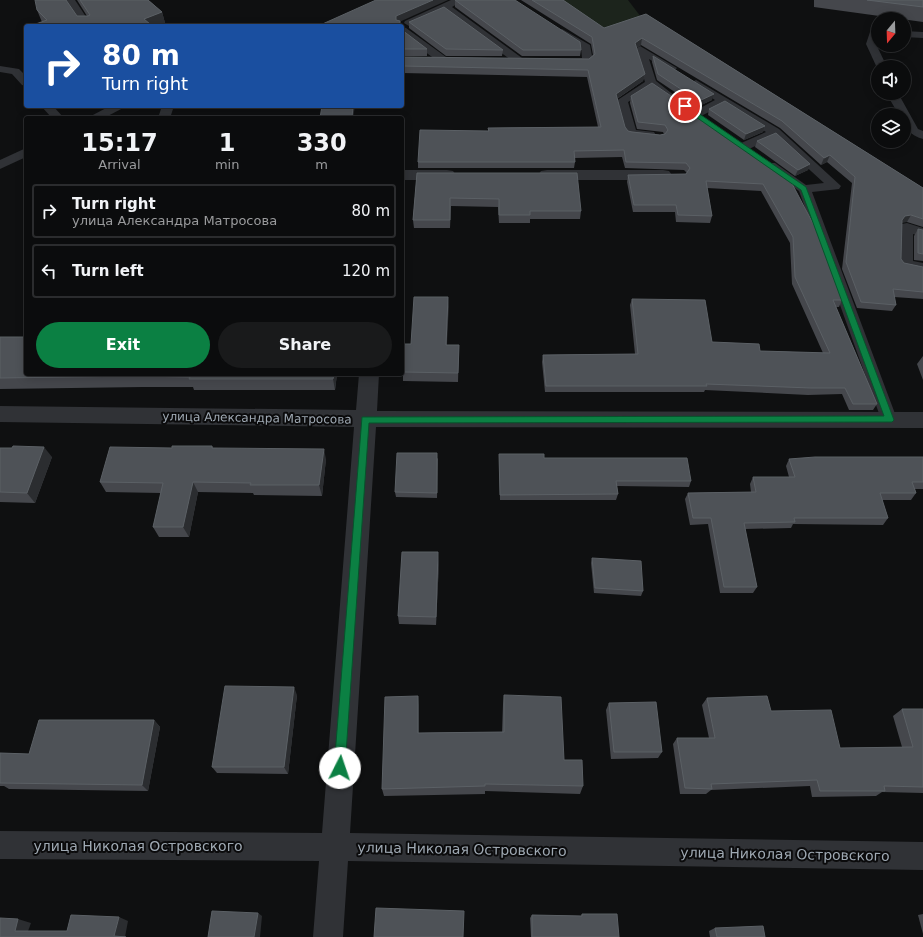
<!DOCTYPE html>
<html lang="en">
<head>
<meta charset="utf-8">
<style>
	body { margin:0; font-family:"DejaVu Sans",sans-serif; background:#191a1b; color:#f1f3f6; height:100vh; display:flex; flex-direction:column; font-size:15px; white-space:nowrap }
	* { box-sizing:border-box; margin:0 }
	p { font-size:13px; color:#9a9b9d }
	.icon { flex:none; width:22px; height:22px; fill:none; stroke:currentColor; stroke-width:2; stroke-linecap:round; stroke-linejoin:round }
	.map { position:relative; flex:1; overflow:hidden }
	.drawer { position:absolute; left:24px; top:116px; width:380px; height:260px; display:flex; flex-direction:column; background:#0b0c0d; border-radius:4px; box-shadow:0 2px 10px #0003,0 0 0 1px #2b2c2e }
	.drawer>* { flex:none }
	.guide { position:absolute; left:24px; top:24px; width:380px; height:84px; border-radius:4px; box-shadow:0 2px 10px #0003,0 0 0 1px #2b2c2e; background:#1a4fa0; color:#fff; overflow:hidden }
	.needle { width:26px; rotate:199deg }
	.tools { position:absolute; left:871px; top:12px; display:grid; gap:8px }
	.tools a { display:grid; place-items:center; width:40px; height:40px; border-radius:50%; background:#0b0c0d; box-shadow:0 2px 10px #0003,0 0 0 1px #2b2c2e; font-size:20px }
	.pin { position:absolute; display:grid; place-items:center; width:34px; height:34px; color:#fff; margin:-17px; border:2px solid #fff; border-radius:50%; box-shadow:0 1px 4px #0007 }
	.me { position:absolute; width:44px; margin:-22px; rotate:4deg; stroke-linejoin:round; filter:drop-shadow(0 0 3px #0008) }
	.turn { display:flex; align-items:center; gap:14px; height:84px; padding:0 12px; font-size:18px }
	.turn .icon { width:52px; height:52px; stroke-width:2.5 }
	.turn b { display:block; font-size:28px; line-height:34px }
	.eta { display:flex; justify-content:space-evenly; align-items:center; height:68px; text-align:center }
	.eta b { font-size:24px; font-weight:700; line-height:28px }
	.action { display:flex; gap:8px; margin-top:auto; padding:8px 12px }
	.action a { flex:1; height:46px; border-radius:24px; background:#0b8043; color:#fff; font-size:16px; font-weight:700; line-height:46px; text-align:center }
	.action a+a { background:#191a1b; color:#f1f3f6 }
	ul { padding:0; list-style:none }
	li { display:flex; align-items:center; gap:12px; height:54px; margin:0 8px 6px; padding:0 4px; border:2px solid #2b2c2e; border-radius:4px }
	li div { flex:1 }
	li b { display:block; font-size:15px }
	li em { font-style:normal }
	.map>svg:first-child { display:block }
	.green { fill:#1c241c }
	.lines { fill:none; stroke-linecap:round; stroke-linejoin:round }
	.service { fill:#303236; fill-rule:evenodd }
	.minor { fill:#303236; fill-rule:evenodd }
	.wall { fill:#45474c }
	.shaded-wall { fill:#2b2d30 }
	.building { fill:#4e5257; stroke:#5b6065 }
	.route { fill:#0b8043; stroke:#07532c }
	.labels { text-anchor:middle; stroke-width:4; stroke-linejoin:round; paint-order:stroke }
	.street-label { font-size:12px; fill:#9fa9b3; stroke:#0b0b0c }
	.near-street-label { font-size:14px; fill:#9fa9b3; stroke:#0b0b0c }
</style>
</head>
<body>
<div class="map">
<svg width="923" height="937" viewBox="0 0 923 937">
	<rect width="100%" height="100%" fill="#0f1011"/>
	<path class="green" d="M552,0H628L644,21L623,48Z"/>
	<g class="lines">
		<g class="service">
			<path d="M65,0H75L92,26H82Z"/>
			<path d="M451,0H464L452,7L522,58L539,59L540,61L539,63H515L444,11L413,25L409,26L404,23L405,21Z"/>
			<path d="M402,27L406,28L446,57L459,58L464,61L459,64L439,62L402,35Z"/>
			<path d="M562,29L590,45L593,61L592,63H564L563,61L564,59L582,58L581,48L557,32Z"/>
			<path d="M875,29H878L876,44L887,67H878V70L866,44L870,32Z"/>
			<path d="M904,31L923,32V38L904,37Z"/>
			<path d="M640,46L677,68L675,70H667L649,59L656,81L675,96L673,98H665L651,88L628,102L636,130L654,132L656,135L654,138L650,139L627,136L616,101L645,82L635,49Z"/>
			<path d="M0,66L19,69L26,76V86L22,85L12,74L0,72Z"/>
			<path d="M696,80L779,129L841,186L839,189L812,192L897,419L894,423L889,425L884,423L881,419L799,191L765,166L767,163H775L806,185L824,183L774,137L747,150H739L737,147L739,144L766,132L723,105L701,116H693L691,114L693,112L715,100L692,85L690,83Z"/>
			<path d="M886,93H898L918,129L923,131V139C910,135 904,129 904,115H899Z"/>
			<path d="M41,106H53L64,118H52Z"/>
			<path d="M110,106H125L123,108L104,118H89L91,116Z"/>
			<path d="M162,106H174L170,118H158Z"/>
			<path d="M26,148V157L0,169V160Z"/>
			<path d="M907,223L923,228V237L913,234V261L923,263V273L901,268L899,265L900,227L902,224Z"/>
		</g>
		<g class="minor">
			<path d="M402,170H447L453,171L456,175L453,179L447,180H402Z"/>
			<path d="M547,170H663L669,171L672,175L669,179L663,180H547L541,179L538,175L541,171Z"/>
			<path d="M359,374H379L377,411L923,412V428L376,427L350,833L923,842V870L348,861L343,937H313L319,861L0,859V831L322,833L354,427L0,422V406L356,410Z"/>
		</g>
	</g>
	<g class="wall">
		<path d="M77,0H148L162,12L165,23L158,26H30L42,22L37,10L77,16H87Z"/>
		<path d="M455,0L581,50L580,56H522L455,7Z"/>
		<path d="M521,0H563L604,28L646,14L923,188V227L907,222H902L901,259L904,263L923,267V299L894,297L896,305L892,311L857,308L842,269L852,183L827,162L821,165L780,128L641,45L636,48L645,74L643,81L617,99L625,127L628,131L660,135L664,134L663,132L637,129L630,103L631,96L788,176L842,300L839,307H836L877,404L873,410H849L842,394L808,395L705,390L704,392H545L542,362L543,355L635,354L630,305L632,299L712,342L760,351L823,353L792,284L790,243L761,191L707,188L712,216L710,223L676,222L675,212H633L627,182L628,175L686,174L687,173L684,170L625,168L622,157L575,158V162L574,168H418V162L488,131V128L598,127L587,77L402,73V57L589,59L593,55L591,44Z"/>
		<path d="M814,0H923V22L814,7Z"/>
		<path d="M409,22L503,50L502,56H446L409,28Z"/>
		<path d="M402,30L427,49V56H402Z"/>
		<path d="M653,56L712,100L697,107L657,80L652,62Z"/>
		<path d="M709,109L765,126L763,132L744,140L708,115Z"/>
		<path d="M757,141L810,164L808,170L795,176L755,147Z"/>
		<path d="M417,173L581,211L580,219H530V223H499L498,207L451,206L450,228H414L413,220Z"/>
		<path d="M918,229L923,230V261L914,260V236Z"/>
		<path d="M448,297L447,345H459L458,382L403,381V372L411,344Z"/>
		<path d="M0,337L26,374H337L335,390H194L193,387H143L0,389Z"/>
		<path d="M923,356V380L917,364Z"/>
		<path d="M212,446L213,448L326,459L322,496L254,495L253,493L198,492L189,537H159L153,527L161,493L106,492L100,482L172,448Z"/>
		<path d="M0,448L52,457L35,503L0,502Z"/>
		<path d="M499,454L544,458L691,481L689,487L617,486L618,494L616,500H500Z"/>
		<path d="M923,457V489H915L916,493L911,500H882L888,518L883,525L793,524L791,528L745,529L757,587L753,593H720L708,524L690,525L685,499L688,493L751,492L750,484L753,477H789L786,466L789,459Z"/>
		<path d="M438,458L437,498L396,497L395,492Z"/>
		<path d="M592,558L643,591L641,596L594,593L591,563Z"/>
		<path d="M439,562L436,625L399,624L398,616Z"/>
		<path d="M297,695L288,774L217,773L212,767Z"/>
		<path d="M504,695L564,760L583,786L580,794L485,791V794L384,796L382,789L419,705V733L502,732L503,704Z"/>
		<path d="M707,698L771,711L840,748L902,747L893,716L902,709H923V793L882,792L876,796L812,797L810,786L711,790L706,794H680L673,744L677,738H709L702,705Z"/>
		<path d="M609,703L662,752L658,758L611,759L606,710Z"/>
		<path d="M154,720L160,727L148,791L9,789L4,786H0V753L29,754Z"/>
		<path d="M582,914L619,937H531L530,918L532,915L581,916Z"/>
		<path d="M923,914V934L918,915Z"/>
		<path d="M715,928L765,937H710L709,931Z"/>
	</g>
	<g class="shaded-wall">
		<path d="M433,0H448L397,23L396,20V16Z"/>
		<path d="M162,12L165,23L158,26H145L144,19Z"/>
		<path d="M642,38L641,45L634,49L635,43Z"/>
		<path d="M645,74L643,81L615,100L616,94Z"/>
		<path d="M714,94L712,100L697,107L699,101Z"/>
		<path d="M353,106H355L353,118H352Z"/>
		<path d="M765,126L763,132L744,140L746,134Z"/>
		<path d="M830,155L827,162L821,165L824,158Z"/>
		<path d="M810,164L808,170L795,176L798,170Z"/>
		<path d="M911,215L907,222L902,223V220L905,216Z"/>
		<path d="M448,297L449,307L446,354V345Z"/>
		<path d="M334,374H337L335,390L333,379Z"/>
		<path d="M44,447L52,457L35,503L27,493Z"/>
		<path d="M324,449L326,459L322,496L319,485Z"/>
		<path d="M193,482L198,492L189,537L183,527Z"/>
		<path d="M438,552L439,562L436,625V617Z"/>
		<path d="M294,687L297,695L288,774L284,767Z"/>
		<path d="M418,696L419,705V741L418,733Z"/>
		<path d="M154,720L160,727L148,791L142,785Z"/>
		<path d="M258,913L262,916L260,937H254Z"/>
		<path d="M119,917L128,921L125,937L114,936Z"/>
		<path d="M18,919L31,923L27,934L15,931Z"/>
	</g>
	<g class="building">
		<path d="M35,0H66L77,16H88L90,15L80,0H148L162,12L144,19L150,24L145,26H146H30L47,20L37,10Z"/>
		<path d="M376,0H433L396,16V20L400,21V26H318Z"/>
		<path d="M455,0H515L580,42L581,50H523Z"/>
		<path d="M532,0H563L604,28L646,14L923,188V219L911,215L905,216L902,220L901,259L904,263L923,267V292L893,289L896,305L861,302L846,262L855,177L830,155L824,158L782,121L642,38L635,43L645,74L616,94L625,127L628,131L632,132L660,135L665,134L668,130L665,125L638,122L631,96L652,83L788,176L818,233L842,300H833L877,404H853L845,388H811L706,384L707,386H546L543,355L638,354L632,299L705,300L712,342L759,344L760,351L830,353L795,277L793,237L763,184L706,181L712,216L678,215L676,205H634L628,175L686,174L690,168L686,163L626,162L624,150L574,151L575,162H418L420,130L489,131L488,128L601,127L588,70L402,66V57L589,59L595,54L592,37Z"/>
		<path d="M867,0H923V7Z"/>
		<path d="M444,7L503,50L446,49L409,22Z"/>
		<path d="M402,30L427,49H402Z"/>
		<path d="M653,56L714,94L699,101L658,74Z"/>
		<path d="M725,101L765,126L746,134L709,109Z"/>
		<path d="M322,106H353L352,118H320Z"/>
		<path d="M776,133L810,164L798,170L757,141Z"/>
		<path d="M417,173H577L581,211H530V215H499V199L450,198V220H413Z"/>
		<path d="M918,229L923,230V254L918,253Z"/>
		<path d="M414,297H448L446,345H459L458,373L403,372L404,344H411Z"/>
		<path d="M0,337H26V374H334L333,379H189L190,377L137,376L0,378Z"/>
		<path d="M13,446L44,447L27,493L0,492V448H12Z"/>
		<path d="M172,446H212V448L324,449L319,485H250L251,483L193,482L183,527H153L163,483L100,482L110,447L172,448Z"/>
		<path d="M397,453H437V493L395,492Z"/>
		<path d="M499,454H544V458H687L691,481H616L618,494L500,495Z"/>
		<path d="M815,457H923V482H912L916,493H880L888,518H794L795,522L744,523L757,587H724L711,518H693L688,493L756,492L753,477H795L789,459Z"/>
		<path d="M402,552H438L436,617L398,616Z"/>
		<path d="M592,558L641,561L643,591L595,588Z"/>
		<path d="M225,686L294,687L284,767H212Z"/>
		<path d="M504,695L561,697L564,760H582L583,786L485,784V786L382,789L385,697L418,696V733L504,732Z"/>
		<path d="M767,696L771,711L831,710L840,748L913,747L902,709H923V787L884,786L885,791H820L817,780L711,784L712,789L685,788L677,738H715L707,698Z"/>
		<path d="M656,702L662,752H614L609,703Z"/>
		<path d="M39,720H154L142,785L0,783V753L29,754Z"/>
		<path d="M376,908L464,911L463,937H374Z"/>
		<path d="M212,911L258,913L254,937H208Z"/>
		<path d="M582,914H617L619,937H532V915L582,916Z"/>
		<path d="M71,915L119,917L114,936L126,937H0V918L18,919L15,931H67Z"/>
		<path d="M763,926L765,937H717L715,928Z"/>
	</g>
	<path class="route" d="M685,104L806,187L894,420L892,422L369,423L345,768L344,772L340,774L336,772L334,768L362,417L884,416L801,190L683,108L682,106Z"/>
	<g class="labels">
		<g class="street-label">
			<text transform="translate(257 418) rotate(1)" y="4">улица Александра Матросова</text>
		</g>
		<g class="near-street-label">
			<text x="138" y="851">улица Николая Островского</text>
			<text transform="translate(462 849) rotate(1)" y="5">улица Николая Островского</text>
			<text transform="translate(785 854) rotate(1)" y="5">улица Николая Островского</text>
		</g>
	</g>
</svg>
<div class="tools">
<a><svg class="needle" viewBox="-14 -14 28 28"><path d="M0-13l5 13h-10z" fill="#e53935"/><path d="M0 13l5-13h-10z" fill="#9a9b9d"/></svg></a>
<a><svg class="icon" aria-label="sound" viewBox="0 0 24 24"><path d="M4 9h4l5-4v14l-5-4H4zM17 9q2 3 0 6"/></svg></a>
<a><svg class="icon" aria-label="layers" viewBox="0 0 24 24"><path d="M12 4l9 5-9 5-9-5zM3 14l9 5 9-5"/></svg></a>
</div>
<div class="pin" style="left:685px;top:106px;background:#d93025"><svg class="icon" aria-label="arrive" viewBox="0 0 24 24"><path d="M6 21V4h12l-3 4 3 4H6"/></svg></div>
<svg class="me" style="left:340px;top:768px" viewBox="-20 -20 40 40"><circle r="19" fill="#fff"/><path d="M0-13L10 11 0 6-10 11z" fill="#0b8043"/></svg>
<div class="guide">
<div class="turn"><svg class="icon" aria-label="right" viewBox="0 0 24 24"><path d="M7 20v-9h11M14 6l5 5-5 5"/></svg><div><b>80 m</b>Turn right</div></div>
</div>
<section class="drawer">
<div class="eta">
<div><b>15:17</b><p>Arrival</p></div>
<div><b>1</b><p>min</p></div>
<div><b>330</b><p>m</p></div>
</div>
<ul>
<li><svg class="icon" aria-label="right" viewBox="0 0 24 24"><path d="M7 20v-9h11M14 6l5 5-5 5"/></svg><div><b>Turn right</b><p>улица Александра Матросова</p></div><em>80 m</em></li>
<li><svg class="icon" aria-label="left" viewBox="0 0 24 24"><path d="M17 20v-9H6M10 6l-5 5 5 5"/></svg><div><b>Turn left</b></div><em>120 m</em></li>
</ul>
<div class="action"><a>Exit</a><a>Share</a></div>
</section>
</div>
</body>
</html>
